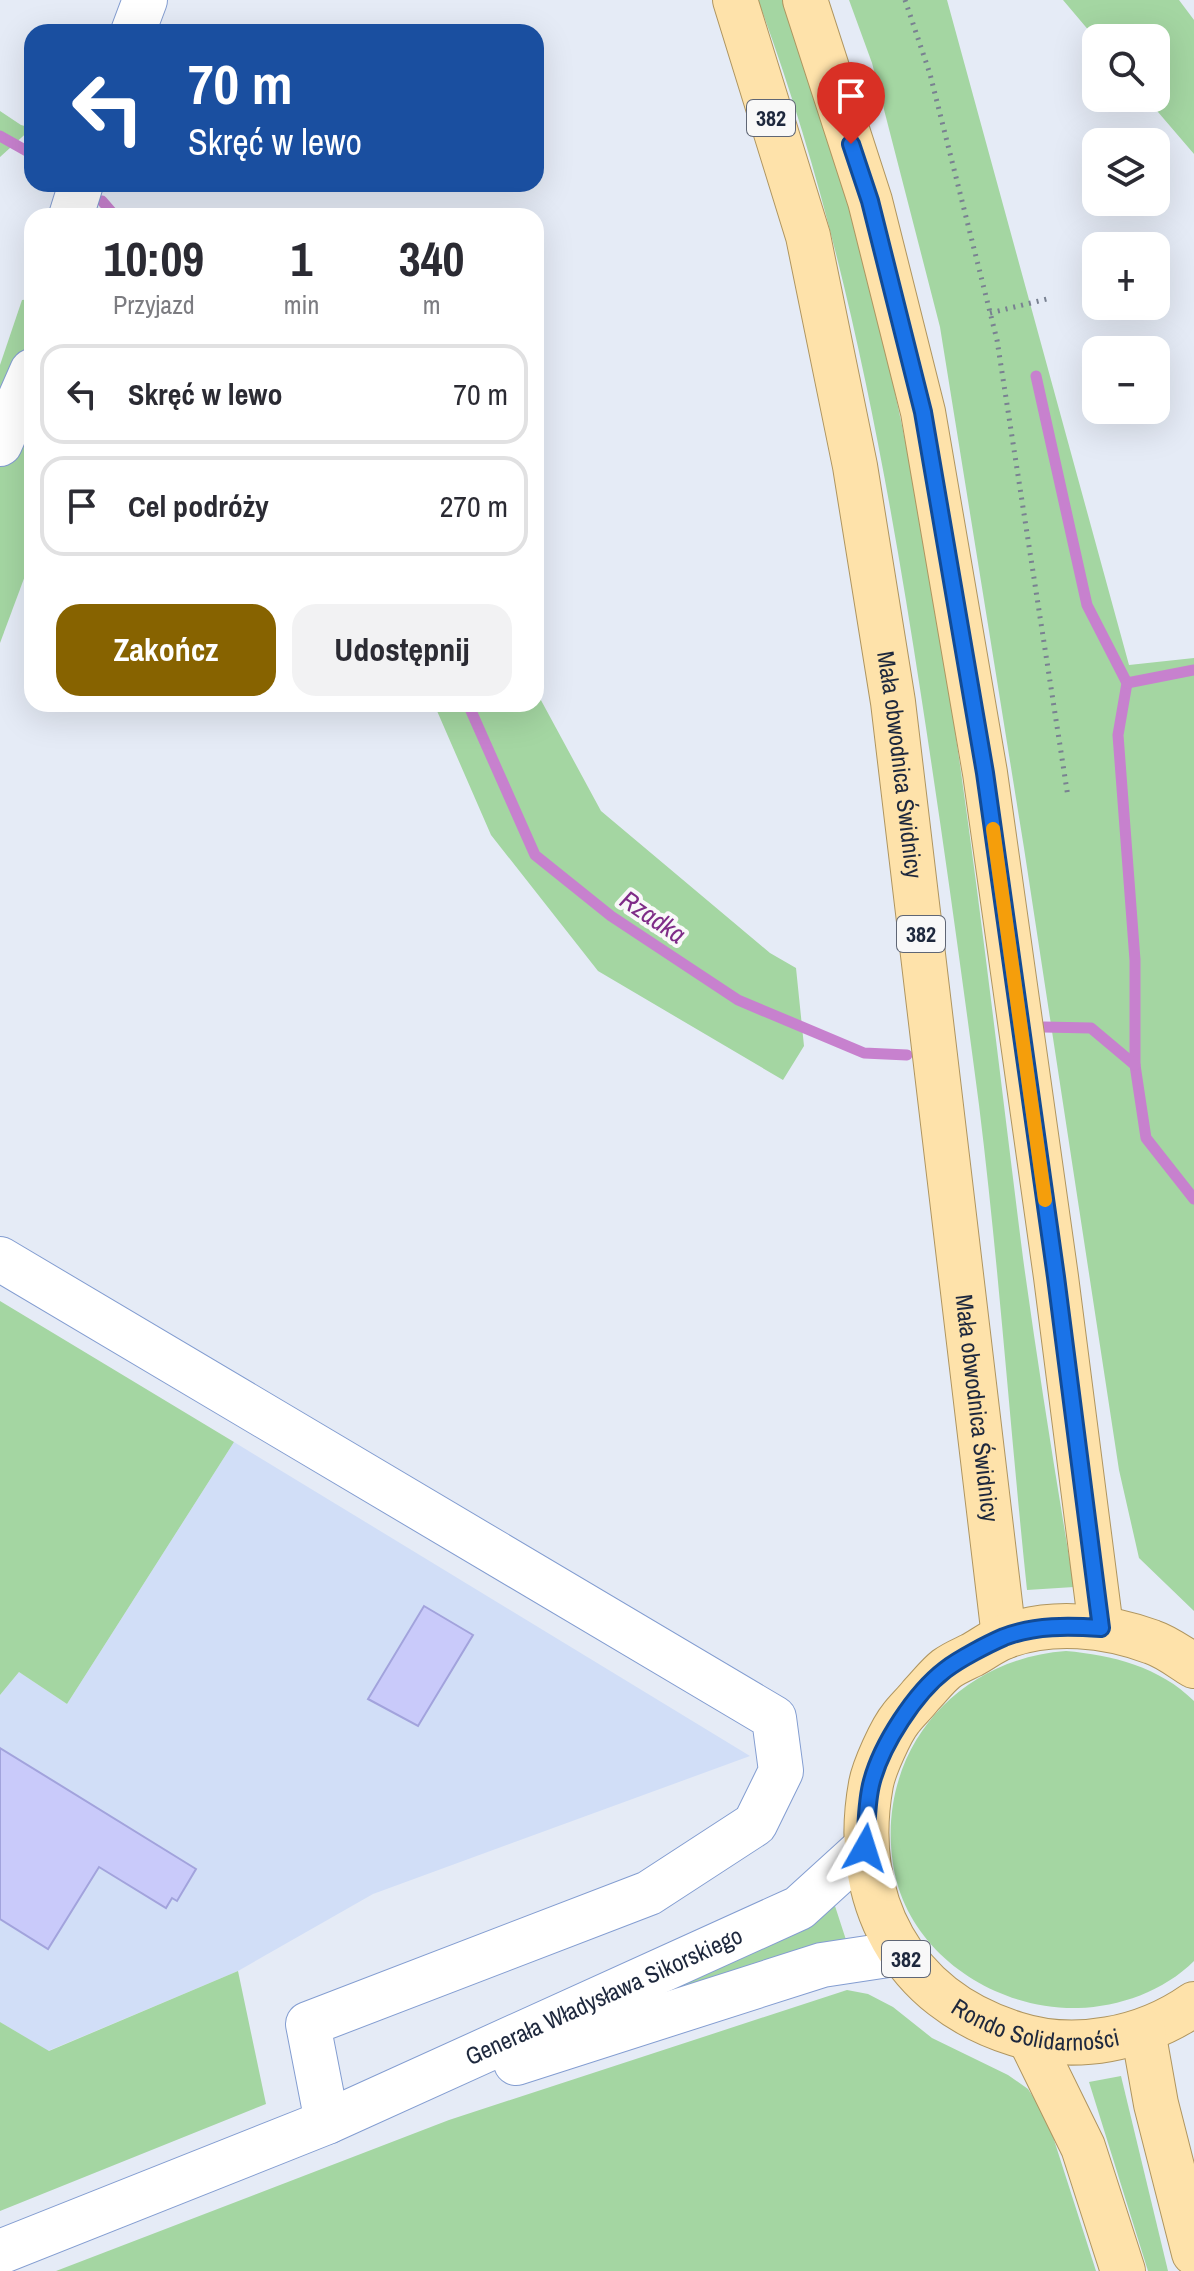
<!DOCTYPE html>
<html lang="pl">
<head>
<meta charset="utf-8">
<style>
	body { margin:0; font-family:"Archivo Narrow",sans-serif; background:#f2f2f3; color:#2b2b33; height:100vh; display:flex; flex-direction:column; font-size:30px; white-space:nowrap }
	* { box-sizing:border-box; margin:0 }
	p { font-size:26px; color:#7c7c81 }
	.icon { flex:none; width:44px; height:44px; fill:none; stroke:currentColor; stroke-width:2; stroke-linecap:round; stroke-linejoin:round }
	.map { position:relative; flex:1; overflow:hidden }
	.sheet { position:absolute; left:24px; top:208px; width:520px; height:504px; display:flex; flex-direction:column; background:#fff; border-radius:24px; box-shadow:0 8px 32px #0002 }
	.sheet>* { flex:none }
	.hud { position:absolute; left:24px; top:24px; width:520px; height:168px; border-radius:24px; box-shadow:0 8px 32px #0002; background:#1a4fa0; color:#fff; overflow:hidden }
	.controls { position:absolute; left:1082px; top:24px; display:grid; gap:16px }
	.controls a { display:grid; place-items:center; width:88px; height:88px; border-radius:16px; background:#fff; box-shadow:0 8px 32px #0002; font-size:40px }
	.pin { position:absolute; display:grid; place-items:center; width:68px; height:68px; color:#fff; margin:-82px -34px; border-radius:50% 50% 50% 0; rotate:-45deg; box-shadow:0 0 8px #0007 }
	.pin .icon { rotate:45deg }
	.me { position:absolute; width:88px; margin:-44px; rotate:6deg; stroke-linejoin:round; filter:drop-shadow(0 0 6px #0008) }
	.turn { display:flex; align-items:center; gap:28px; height:168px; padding:0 32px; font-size:36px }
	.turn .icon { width:104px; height:104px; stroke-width:2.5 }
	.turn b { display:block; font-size:56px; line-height:68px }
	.eta { display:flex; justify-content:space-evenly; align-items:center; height:136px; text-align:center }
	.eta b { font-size:48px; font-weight:700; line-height:56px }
	.button { display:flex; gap:16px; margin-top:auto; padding:16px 32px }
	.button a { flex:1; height:92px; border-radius:24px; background:#876300; color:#fff; font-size:32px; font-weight:700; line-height:92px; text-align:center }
	.button a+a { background:#f2f2f3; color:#2b2b33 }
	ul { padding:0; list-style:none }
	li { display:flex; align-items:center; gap:24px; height:100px; margin:0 16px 12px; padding:0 16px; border:4px solid #e1e1e2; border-radius:24px }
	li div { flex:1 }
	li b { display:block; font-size:30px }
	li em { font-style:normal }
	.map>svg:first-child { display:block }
	.built { fill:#d1def7 }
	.green { fill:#a4d6a2 }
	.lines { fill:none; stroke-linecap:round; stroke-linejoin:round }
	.stream { stroke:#c781ce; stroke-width:11 }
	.building { fill:#c9cafa; stroke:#a2a3dc; stroke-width:2 }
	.minor-casing { stroke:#839dd1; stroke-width:46 }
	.major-casing { stroke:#af955f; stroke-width:46 }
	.path { stroke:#798191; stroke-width:5; stroke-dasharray:2 6; stroke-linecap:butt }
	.minor { stroke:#fff; stroke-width:44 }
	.major { stroke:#fee2aa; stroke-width:44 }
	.route-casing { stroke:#114b97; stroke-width:20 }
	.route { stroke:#1a73e8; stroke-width:14 }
	.slow { stroke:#f59e0b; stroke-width:14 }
	.labels { text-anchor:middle; stroke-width:8; stroke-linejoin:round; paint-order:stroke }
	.shield { fill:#f8f8f8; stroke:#5f6675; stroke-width:2 }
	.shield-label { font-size:22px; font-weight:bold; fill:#1e283d }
	.street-label { font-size:24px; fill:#1e283d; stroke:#f8f8f8 }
	.water-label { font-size:26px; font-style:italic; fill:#7e2b87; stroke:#f8f8f8 }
</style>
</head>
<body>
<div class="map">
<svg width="1194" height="2271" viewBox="0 0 1194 2271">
	<rect width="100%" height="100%" fill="#e5ebf6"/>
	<path class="built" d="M234,1442L750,1756L373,1894L238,1971L48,2051L0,2022V1695L19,1672L67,1704Z"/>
	<g class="green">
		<path d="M758,0H784C821,113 858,227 884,343C953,644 984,952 1023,1258C1038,1368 1056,1478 1074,1587L1027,1590C1010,1429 999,1266 979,1105C961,968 942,831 921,695C885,460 841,223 758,0Z"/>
		<path d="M849,0H947L1129,665L1194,658V1611L1139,1558L1119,1470L1024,848L940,327L872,63Z"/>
		<path d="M1063,0H1179L1194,20V154L1146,98H1156V38L1096,39Z"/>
		<path d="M0,111L21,125L32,128L0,157Z"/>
		<path d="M32,299V557L0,643V365L22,300Z"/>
		<path d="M536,691L601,811L770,953L796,968L804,1046L783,1080L598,971L491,835L434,704H536Z"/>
		<path d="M0,1301L234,1442L67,1704L19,1672L0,1695Z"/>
		<path d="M1066,1651C1112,1655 1160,1667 1194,1701V1961C1164,1991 1119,2007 1078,2008C994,2010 906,1952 893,1864C876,1752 955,1659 1066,1651Z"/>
		<path d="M835,1906L848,1946L609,2021L781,1935Z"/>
		<path d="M238,1971L266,2104L0,2211V2022L49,2051Z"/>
		<path d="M847,1990L868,1994L893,2007L932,2038L1008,2075L1028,2089L1047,2118L1096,2271H56L449,2120Z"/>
		<path d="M1121,2076L1168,2271H1148L1089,2082Z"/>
	</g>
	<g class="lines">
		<g class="stream">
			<path d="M0,136L32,154"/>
			<path d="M102,201L115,216"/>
			<path d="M1036,376L1087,605L1127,683L1118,735L1135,960V1065L1146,1138L1194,1199"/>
			<path d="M1127,683L1194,670"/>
			<path d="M468,704L535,855L611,916L738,1000L864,1053L907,1055"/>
			<path d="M1044,1027L1091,1028L1135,1065"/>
		</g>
	</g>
	<g class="building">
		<path d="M424,1606L473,1635L418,1726L368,1699Z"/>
		<path d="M0,1748L196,1869L177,1901L172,1898L166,1908L99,1867L48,1949L0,1919Z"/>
	</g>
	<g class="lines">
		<defs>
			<g id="minor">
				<path d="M133,32L145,0"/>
				<path d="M71,216L81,184"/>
				<path d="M0,444L32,371"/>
				<path d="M0,1259L774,1718L781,1771L755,1824L649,1893L308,2024L327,2122"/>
				<path d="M516,2063L822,1965L901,1953"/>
				<path id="s1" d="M0,2252L327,2122L799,1908L865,1848"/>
			</g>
			<g id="major">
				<path id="s2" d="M735,0L808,236L855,466L893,702L1004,1637"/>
				<path d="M805,0L870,201L923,412L985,773L1056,1277L1101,1628"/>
				<path id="s3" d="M1194,1666C1181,1658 1167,1647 1152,1642C1106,1625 1051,1619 1004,1637C993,1641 983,1649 972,1655C964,1659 954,1663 946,1669C937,1676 929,1687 921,1695C915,1703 907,1710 901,1718C891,1730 874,1768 871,1784C850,1898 902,1999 1016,2034C1075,2053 1144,2039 1194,2004"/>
				<path d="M1143,2031L1156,2104L1194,2253"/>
				<path d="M1030,2039L1083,2147L1123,2271"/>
			</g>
		</defs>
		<use href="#minor" class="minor-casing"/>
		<use href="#major" class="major-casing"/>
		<g class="path">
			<path d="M905,0L930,74L997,340L1068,797"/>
			<path d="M990,313L1051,298"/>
		</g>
		<use href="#minor" class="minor"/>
		<use href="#major" class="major"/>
	</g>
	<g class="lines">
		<defs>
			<path id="route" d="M851,144L870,201L923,412L985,773L1056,1277L1101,1628C1069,1626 1035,1625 1004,1637C988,1644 959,1659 945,1670C915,1693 882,1744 872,1781C866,1802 867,1827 865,1848"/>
		</defs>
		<use href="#route" class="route-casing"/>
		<use href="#route" class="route"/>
		<path class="slow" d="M993,829L1045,1200"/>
	</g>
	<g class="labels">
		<g class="shield">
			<rect x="747" y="100" width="48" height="36" rx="6"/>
			<rect x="897" y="916" width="48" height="36" rx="6"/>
			<rect x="882" y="1941" width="48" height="36" rx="6"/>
		</g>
		<g class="shield-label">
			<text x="771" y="126">382</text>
			<text x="921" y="942">382</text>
			<text x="906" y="1967">382</text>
		</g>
		<g class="street-label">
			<text dy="8" stroke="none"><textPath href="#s2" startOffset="784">Mała obwodnica Świdnicy</textPath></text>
			<text dy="8" stroke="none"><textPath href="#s2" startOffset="1432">Mała obwodnica Świdnicy</textPath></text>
			<text dy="8" stroke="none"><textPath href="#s1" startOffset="656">Generała Władysława Sikorskiego</textPath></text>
			<text dy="8" stroke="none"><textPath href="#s3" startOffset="742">Rondo Solidarności</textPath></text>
		</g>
		<g class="water-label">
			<text transform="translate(653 917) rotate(34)" y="9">Rzadka</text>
		</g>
	</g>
</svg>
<div class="controls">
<a><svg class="icon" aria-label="search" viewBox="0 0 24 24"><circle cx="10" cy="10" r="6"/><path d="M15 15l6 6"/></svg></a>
<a><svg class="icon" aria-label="layers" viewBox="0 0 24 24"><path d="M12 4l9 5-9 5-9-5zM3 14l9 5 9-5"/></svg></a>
<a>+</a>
<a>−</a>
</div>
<div class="pin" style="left:851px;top:144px;background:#d93025"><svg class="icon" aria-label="arrive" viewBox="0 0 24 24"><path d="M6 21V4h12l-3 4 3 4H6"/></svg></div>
<svg class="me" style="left:865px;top:1848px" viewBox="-20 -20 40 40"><path d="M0-17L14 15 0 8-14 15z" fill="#1a73e8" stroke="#fff" stroke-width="4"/></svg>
<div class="hud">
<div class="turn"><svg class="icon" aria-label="left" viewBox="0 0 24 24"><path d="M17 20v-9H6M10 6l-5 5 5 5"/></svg><div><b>70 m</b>Skręć w lewo</div></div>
</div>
<section class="sheet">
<div class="eta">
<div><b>10:09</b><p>Przyjazd</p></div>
<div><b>1</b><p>min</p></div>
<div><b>340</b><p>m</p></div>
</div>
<ul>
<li><svg class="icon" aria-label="left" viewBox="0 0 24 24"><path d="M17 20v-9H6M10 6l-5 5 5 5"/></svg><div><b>Skręć w lewo</b></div><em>70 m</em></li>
<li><svg class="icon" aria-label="arrive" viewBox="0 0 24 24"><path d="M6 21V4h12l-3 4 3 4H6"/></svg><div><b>Cel podróży</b></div><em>270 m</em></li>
</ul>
<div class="button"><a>Zakończ</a><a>Udostępnij</a></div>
</section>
</div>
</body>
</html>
